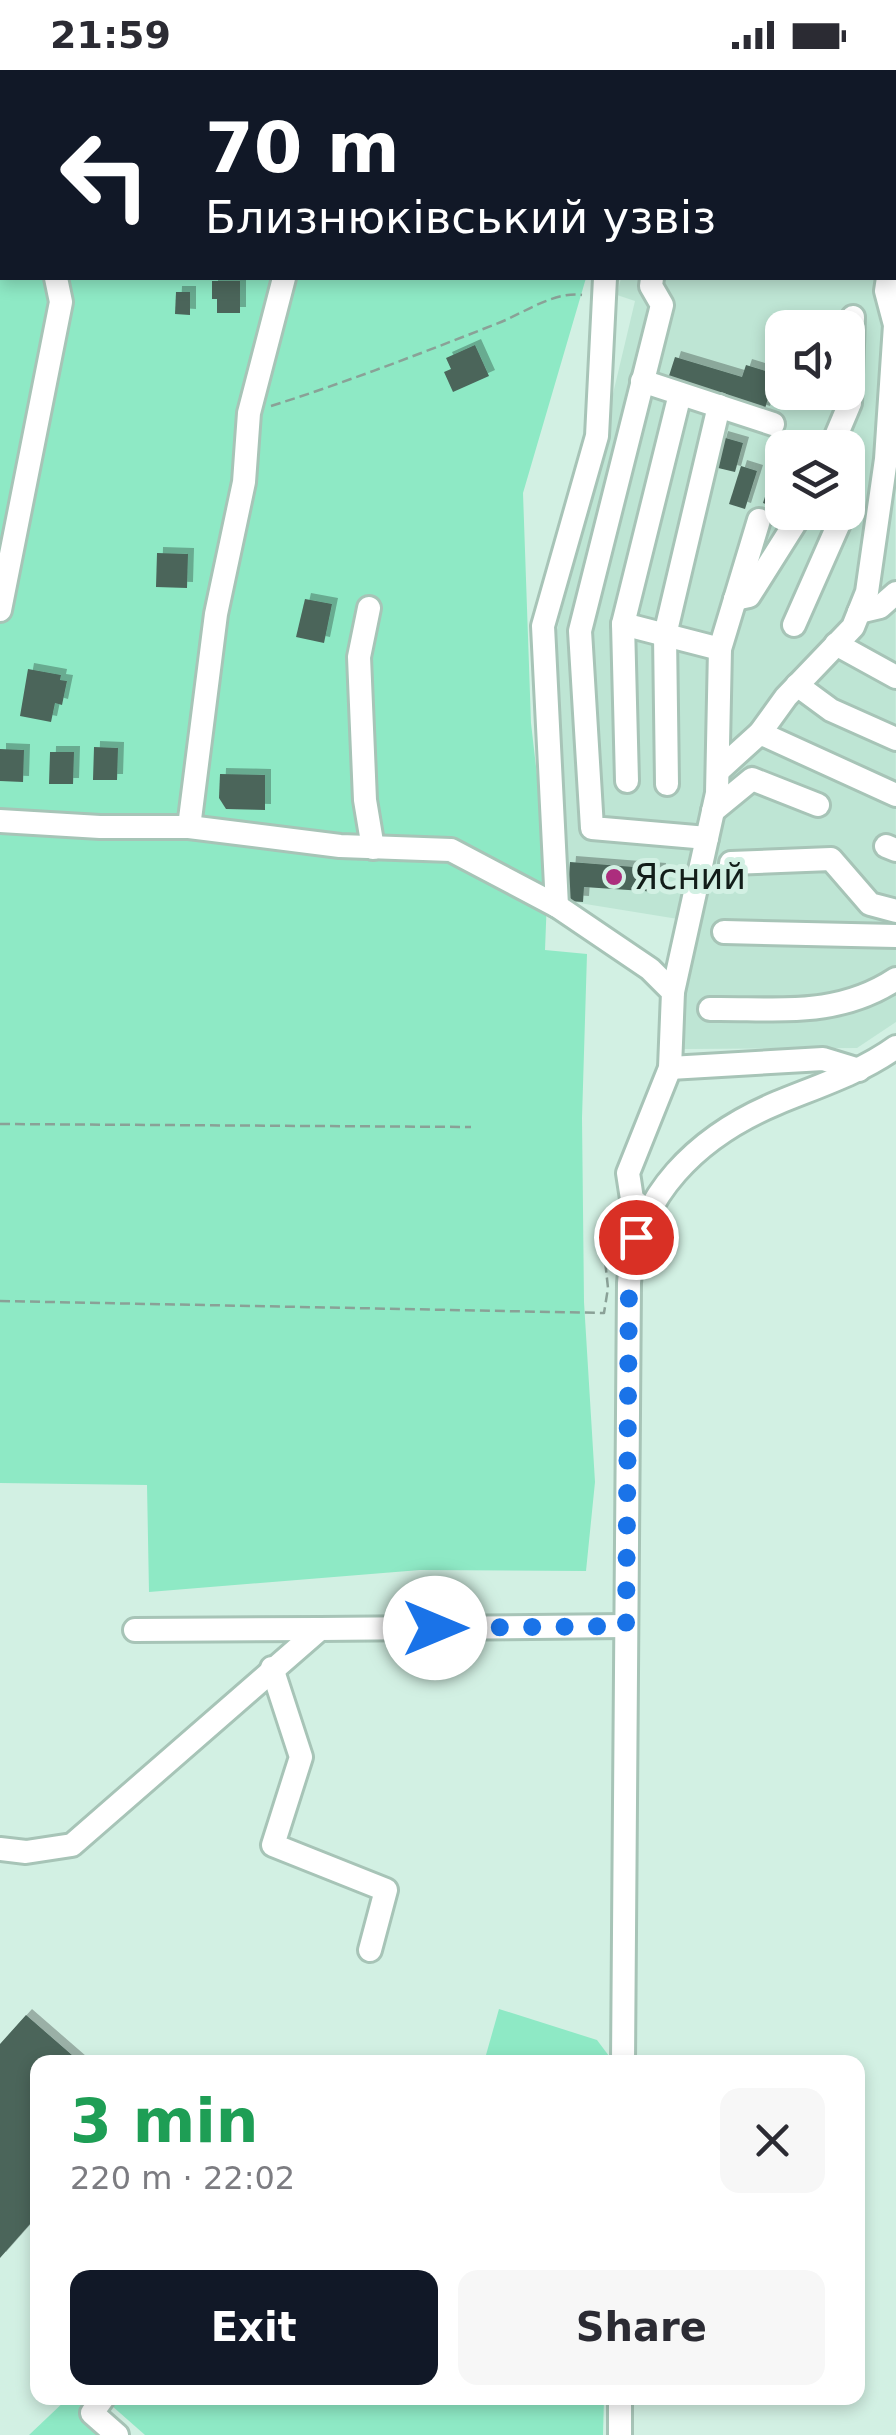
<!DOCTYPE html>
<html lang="en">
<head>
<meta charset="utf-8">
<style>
	body { margin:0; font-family:"DejaVu Sans",sans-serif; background:#f7f7f7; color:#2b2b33; height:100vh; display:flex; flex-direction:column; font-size:38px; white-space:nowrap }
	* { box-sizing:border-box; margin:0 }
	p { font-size:32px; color:#7c7c81 }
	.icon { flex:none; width:55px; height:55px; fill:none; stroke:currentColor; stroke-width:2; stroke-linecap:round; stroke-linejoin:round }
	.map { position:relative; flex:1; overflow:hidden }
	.panel { position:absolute; left:30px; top:1985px; width:835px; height:350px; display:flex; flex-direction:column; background:#fff; border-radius:20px; box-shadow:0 5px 15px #0003 }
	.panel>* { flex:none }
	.top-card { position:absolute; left:0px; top:0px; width:898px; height:210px; box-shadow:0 5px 15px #0003; background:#111827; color:#fff; overflow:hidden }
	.controls { position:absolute; left:765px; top:240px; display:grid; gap:20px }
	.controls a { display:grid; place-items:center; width:100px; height:100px; border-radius:20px; background:#fff; box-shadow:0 5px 15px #0003; font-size:50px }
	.pin { position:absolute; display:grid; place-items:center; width:85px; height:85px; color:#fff; margin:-42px; border:5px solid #fff; border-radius:50%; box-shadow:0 2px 10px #0007 }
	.me { position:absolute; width:110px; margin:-55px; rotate:90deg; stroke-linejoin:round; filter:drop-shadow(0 0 8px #0008) }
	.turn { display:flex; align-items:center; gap:35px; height:210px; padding:0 40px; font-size:45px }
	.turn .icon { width:130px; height:130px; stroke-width:2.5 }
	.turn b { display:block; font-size:70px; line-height:85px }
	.round { display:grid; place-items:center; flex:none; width:105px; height:105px; border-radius:20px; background:#f7f7f7 }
	.head { display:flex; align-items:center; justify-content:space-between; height:170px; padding:0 40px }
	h1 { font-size:60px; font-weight:700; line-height:75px; color:#1e9e55 }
	.cta { display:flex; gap:20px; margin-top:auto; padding:20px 40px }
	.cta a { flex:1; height:115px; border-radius:20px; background:#111827; color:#fff; font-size:40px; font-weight:700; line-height:115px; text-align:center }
	.cta a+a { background:#f7f7f7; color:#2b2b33 }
	.status { display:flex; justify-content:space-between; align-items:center; height:70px; padding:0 50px; background:#fff; direction:ltr }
	.status svg { height:28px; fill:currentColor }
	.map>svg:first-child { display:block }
	.built { fill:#bee5d4; fill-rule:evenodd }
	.green { fill:#8ee9c5 }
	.building { fill:#4b655a; filter:url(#shadow) }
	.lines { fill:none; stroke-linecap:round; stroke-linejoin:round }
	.minor-casing { stroke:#a7c4b7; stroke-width:28 }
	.path { stroke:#8aa197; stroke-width:2.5; stroke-dasharray:10 5; stroke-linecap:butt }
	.minor { stroke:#fff; stroke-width:22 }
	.route { stroke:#1a73e8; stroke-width:18; stroke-dasharray:0 32.4 }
	.poi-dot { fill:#ac2d7d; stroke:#d2f0e3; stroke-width:4 }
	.labels { text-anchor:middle; stroke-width:10; stroke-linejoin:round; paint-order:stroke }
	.poi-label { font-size:35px; fill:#121d19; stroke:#d2f0e3; text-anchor:start }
</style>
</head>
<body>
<div class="status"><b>21:59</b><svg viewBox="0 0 49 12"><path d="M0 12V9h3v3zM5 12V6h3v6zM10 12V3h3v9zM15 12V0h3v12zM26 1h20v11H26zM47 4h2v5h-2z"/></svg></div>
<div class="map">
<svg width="896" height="2365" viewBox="0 0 896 2365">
	<defs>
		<filter id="shadow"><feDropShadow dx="6" dy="-6" stdDeviation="0" flood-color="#0004"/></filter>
	</defs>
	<rect width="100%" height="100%" fill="#d2f0e3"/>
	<path class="built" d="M621,208H895L896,952L857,978L684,979L675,880L678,849L567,831L557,560L635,231L617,225ZM782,258H848V322H782ZM782,378H848V442H782Z"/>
	<g class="green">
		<path d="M0,0H870L2,2V208H586L523,423L531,653L548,802L545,880L587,884L582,1048L584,1232L595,1412L586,1501L420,1500L149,1522L147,1415L0,1413Z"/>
		<path d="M499,1939L597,1970L609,1986V1992H484Z"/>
		<path d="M68,2328H92L108,2365H29Z"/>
		<path d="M103,2328H604L603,2365H145Z"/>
	</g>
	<g class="building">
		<path d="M212,211H240V243H217V229H212Z"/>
		<path d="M176,222H190V245L175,244Z"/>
		<path d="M475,275L489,306L453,322L444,302L451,299L446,288Z"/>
		<path d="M675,287L742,307L746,295L775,304L764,342L667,312Z"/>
		<path d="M722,367L743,373L735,402L714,397Z"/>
		<path d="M741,396L757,401L745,439L729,434Z"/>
		<path d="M772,405L782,409V440L763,433Z"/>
		<path d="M157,483L188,484L187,518L156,517Z"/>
		<path d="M305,529L332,534L324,573L296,567Z"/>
		<path d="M28,599L61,605L60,610L67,611L62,635L55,633L51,652L20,646Z"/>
		<path d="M94,677L118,678L117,710H93Z"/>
		<path d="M0,679L24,680L23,712L0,711Z"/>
		<path d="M50,682H74L73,714H49Z"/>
		<path d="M220,704L265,705V740L226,739L219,728Z"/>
		<path d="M570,792L660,799L658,822L584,817L583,832L567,831Z"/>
		<path d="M26,1945L80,1992H38V2145L0,2188V1974Z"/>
	</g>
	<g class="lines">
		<defs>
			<g id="minor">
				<path d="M216,0L217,2"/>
				<path d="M539,0L540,2"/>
				<path d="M0,49L2,55"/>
				<path d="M895,171L896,166"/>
				<path d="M652,208L651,216L662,235L580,561L592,758L707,768"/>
				<path d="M642,311L773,354"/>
				<path d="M831,378L850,333L853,247"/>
				<path d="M735,529L749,526L802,442"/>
				<path d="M369,538L359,587L365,730L373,778"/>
				<path d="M0,540L61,232L56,208"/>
				<path d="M859,542L880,537L896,523"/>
				<path d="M623,554L720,579"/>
				<path d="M794,555L844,442"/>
				<path d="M836,574L896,607"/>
				<path d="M797,615L831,640L896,669"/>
				<path d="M760,663L896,725"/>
				<path d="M718,701L760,663L786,627L853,557L867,522L886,389L895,255L886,221L888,208"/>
				<path d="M627,711L623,554L680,324"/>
				<path d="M667,714L665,565L719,336"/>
				<path d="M713,741L752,709L818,735"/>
				<path d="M0,751L100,757H189L340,776L451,780L557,836L650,899L673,922L670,998L628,1103L632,1129L647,1142"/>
				<path d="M189,757L216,544L244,412L249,343L284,208"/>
				<path d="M886,776L896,780"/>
				<path d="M731,793L831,789L870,834L896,841"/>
				<path d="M557,836L543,556L597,366L605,208"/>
				<path d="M724,862L896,866"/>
				<path d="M673,922L717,723L720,579L759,450"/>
				<path d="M710,939C778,938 837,948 896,909"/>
				<path d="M670,998L823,989L859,1000"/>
				<path d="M135,1560L320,1559"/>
				<path d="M272,1598L301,1687L273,1775L386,1820L370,1880"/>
				<path d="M0,1779L26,1782L72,1775L320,1559L626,1556"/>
				<path d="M623,1992L629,1213C636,1125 698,1066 777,1033C818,1016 860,1003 896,977"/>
				<path d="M103,2328L92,2343L117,2365"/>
				<path d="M620,2365V2328"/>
			</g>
		</defs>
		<use href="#minor" class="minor-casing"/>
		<g class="path">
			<path d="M271,336C347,312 422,283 496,254C523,244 553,221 582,225"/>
			<path d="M0,1054L471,1057"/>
			<path d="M0,1231L604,1243L608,1218L601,1153L613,1139"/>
		</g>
		<use href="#minor" class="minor"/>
	</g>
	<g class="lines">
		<path class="route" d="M435,1558L626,1556L629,1213L636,1167"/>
	</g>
	<circle class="poi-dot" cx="614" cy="807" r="10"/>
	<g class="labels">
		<g class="poi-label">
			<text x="634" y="819">Ясний</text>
		</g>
	</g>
</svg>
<div class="controls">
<a><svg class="icon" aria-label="sound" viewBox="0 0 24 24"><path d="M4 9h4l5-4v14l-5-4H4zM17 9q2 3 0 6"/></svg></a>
<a><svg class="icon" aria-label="layers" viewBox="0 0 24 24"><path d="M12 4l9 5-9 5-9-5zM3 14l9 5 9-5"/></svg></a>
</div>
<div class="pin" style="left:636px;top:1167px;background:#d93025"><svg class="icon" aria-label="arrive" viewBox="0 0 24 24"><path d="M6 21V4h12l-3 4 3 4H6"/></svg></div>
<svg class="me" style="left:435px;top:1558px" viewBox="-20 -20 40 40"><circle r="19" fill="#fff"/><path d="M0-13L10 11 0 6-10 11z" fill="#1a73e8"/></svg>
<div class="top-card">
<div class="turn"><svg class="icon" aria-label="left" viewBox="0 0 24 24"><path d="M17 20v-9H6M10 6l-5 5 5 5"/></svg><div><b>70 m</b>Близнюківський узвіз</div></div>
</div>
<section class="panel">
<div class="head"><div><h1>3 min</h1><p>220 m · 22:02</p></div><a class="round"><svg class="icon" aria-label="close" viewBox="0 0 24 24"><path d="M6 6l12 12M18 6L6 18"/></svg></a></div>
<div class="cta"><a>Exit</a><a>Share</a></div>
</section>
</div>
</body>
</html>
